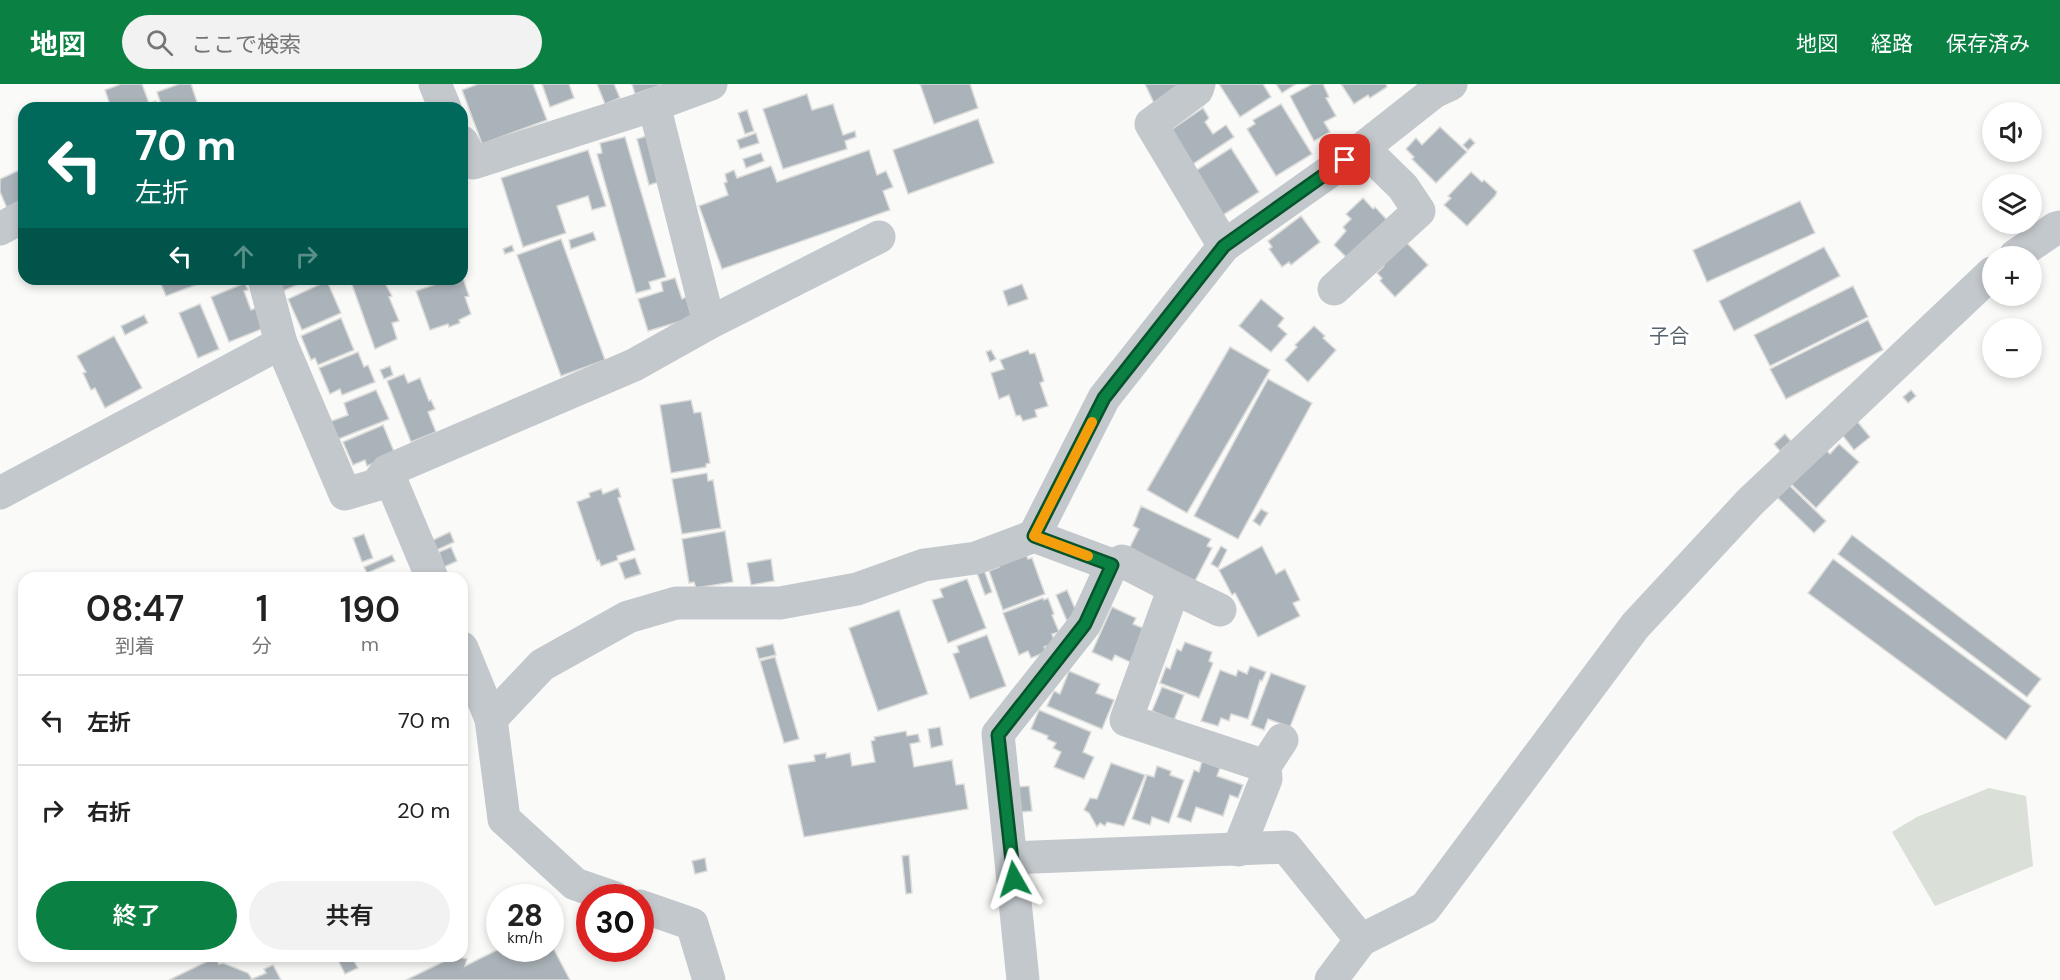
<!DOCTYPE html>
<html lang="ja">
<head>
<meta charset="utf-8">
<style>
	body { margin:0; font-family:"DM Sans","Noto Sans JP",sans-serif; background:#f2f2f2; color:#222; height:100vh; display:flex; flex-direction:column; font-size:22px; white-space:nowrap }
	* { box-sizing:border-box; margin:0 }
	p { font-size:20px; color:#767676 }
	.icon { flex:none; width:33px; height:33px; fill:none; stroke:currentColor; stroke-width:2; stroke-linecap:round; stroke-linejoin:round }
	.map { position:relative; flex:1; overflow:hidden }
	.drawer { position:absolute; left:18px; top:488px; width:450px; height:390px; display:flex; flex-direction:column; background:#fff; border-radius:18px; box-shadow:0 3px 9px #0003 }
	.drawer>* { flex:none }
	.banner { position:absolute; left:18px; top:18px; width:450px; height:183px; border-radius:18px; box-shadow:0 3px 9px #0003; background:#00695c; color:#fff; overflow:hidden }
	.controls { position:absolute; left:1982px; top:18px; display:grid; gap:12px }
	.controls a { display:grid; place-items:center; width:60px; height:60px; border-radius:50%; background:#fff; box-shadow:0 3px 9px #0003; font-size:30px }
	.speed { position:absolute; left:486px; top:800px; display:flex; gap:12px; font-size:30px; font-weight:700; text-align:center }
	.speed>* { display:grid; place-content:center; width:78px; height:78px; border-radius:50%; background:#fff; box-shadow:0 3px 9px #0003; line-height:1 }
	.speed small { font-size:15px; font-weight:400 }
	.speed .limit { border:9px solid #d22; background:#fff; color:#111 }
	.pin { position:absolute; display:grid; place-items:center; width:51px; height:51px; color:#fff; margin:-26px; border-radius:12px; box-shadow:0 3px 9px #0006 }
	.me { position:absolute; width:66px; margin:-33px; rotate:354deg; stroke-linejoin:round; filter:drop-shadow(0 0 4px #0008) }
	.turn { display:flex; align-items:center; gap:21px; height:126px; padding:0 18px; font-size:27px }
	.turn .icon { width:78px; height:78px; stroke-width:2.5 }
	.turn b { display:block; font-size:42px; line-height:51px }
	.lanes { display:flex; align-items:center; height:57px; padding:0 18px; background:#0003; justify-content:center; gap:30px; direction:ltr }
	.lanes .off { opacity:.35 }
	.eta { display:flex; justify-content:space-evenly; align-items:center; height:102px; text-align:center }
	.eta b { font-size:36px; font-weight:600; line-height:42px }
	.primary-button { display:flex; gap:12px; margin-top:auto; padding:12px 18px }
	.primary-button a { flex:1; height:69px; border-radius:36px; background:#0b8043; color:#fff; font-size:24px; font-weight:600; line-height:69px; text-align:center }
	.primary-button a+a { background:#f2f2f2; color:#222 }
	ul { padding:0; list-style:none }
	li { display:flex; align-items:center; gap:18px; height:90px; padding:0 18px; border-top:2px solid #e0e0e0 }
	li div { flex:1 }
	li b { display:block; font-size:22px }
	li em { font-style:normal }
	header { display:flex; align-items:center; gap:36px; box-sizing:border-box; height:84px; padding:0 30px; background:#0b8043; color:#fff }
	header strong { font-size:28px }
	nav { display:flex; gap:33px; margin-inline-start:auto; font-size:21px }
	.search { width:420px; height:54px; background:#f2f2f2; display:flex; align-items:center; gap:15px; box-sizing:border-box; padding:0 21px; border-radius:33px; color:#767676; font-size:22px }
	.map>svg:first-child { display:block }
	.green { fill:#dadfd7 }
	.building { fill:#aab3b9; stroke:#dcdcda; stroke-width:1.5 }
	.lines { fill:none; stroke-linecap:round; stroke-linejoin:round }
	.minor { stroke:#c3c8cc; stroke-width:33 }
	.route-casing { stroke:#07532c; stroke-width:15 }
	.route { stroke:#0b8043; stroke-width:10 }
	.slow { stroke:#f59e0b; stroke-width:10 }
	.labels { text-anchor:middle; stroke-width:6; stroke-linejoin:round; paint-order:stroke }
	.neighbourhood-label { font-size:20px; fill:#57646e; stroke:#fff }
</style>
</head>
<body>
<header>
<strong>地図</strong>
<div class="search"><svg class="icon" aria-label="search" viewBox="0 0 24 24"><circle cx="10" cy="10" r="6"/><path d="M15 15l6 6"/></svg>ここで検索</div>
<nav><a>地図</a><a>経路</a><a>保存済み</a></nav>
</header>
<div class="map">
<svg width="2060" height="896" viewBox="0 0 2060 896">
	<rect width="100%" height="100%" fill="#fafaf8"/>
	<path class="green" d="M1989,704L2026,712L2033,782L1935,822L1892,748L1917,733Z"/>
	<g class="building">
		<path d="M121,0H142L149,19L156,17L159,24H111L105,6Z"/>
		<path d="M179,0H191L198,21L194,22L195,24H162L157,8Z"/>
		<path d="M478,0H533L547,36L482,60L462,6Z"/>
		<path d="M542,0H569L574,14L550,23Z"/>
		<path d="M597,0H614L620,14L605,20Z"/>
		<path d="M632,0H665L635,10Z"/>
		<path d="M920,0H970L978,24L934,40Z"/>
		<path d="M1145,0H1186L1154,19Z"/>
		<path d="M1219,0H1263L1271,13L1240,33Z"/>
		<path d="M1276,0H1296L1282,9Z"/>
		<path d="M1312,0H1323L1329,13L1326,14L1336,32L1324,38L1330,48L1314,57L1290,12Z"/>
		<path d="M1341,0H1386L1387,3L1370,14L1368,11L1354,20Z"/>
		<path d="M807,10L812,26L833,20L843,51L855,47L856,53L845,57L847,65L783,85L763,25Z"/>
		<path d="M1281,20L1312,70L1276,92L1247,45L1255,40L1253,36Z"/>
		<path d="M1203,24L1209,34L1205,38L1213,50L1226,41L1234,53L1190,82L1171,46Z"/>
		<path d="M747,26L754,47L745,50L738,29Z"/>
		<path d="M978,35L994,79L908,110L893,66Z"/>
		<path d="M1440,43L1467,68L1436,99L1412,75L1414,73L1406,65L1416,54L1422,61Z"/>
		<path d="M756,49L759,59L740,65L737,56Z"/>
		<path d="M647,52L659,98L649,101L637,55Z"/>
		<path d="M625,53L666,193L649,198L651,205L636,209L597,70L602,69L600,59Z"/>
		<path d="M1470,54L1475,59L1468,66L1463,61Z"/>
		<path d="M1231,64L1259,108L1220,133L1192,89Z"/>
		<path d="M588,66L606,122L592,126L588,112L557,122L566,149L523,163L501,94Z"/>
		<path d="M869,66L877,91L886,87L893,103L883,107L890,126L722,185L699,122L728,111L724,99L727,98L725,90L734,86L737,94L771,82L777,98Z"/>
		<path d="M761,69L764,77L746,84L743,75Z"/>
		<path d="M24,84V117L7,124L0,108V95Z"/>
		<path d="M1471,88L1482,98L1484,96L1497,108L1495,112L1467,142L1444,121L1451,114L1448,112Z"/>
		<path d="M1363,114L1373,125L1375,123L1387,136L1347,174L1334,161L1346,147L1343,143L1351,135L1346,130Z"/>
		<path d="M1800,117L1815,149L1707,198L1693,166Z"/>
		<path d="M1301,132L1320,158L1291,181L1289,178L1282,183L1269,165L1272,163L1268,157Z"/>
		<path d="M593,148L596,156L571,165L569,156Z"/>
		<path d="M561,155L605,276L561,292L517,171Z"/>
		<path d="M1406,158L1428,181L1395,213L1380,197L1382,194L1377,189L1384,182L1383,180Z"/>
		<path d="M512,161L514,167L505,170L503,165Z"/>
		<path d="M1824,163L1840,192L1734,247L1719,217Z"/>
		<path d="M462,191L469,212L465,213L471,230L459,236L460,239L449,243L448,240L430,246L416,207L450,195H462Z"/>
		<path d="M675,194L682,215L686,213L692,234L648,247L638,215L663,207L661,198Z"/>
		<path d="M159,195H195L198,200L166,212Z"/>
		<path d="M278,195H310L283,207Z"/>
		<path d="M350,195H390L391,198L386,201L392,212L389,213L399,237L392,239L397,255L375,265Z"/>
		<path d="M327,197L341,229L302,246L288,215Z"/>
		<path d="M245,199L248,206L244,207L251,226L256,224L264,244L229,258L211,213Z"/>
		<path d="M1022,200L1028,215L1008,222L1003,207Z"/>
		<path d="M1853,202L1868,233L1770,282L1754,251Z"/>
		<path d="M1261,215L1284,234L1278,242L1287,250L1271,268L1239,242Z"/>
		<path d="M200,220L219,265L198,274L179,229Z"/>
		<path d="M144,231L148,239L125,251L121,242Z"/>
		<path d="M341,234L354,266L318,281L315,274L311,276L301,252Z"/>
		<path d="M1868,236L1883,266L1786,315L1770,285Z"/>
		<path d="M1314,242L1325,252L1323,254L1336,266L1308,298L1285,276L1297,263L1295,261Z"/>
		<path d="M114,252L142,304L105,324L95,304L91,306L83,289L86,288L77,272Z"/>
		<path d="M1230,263L1270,286L1187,429L1147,406Z"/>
		<path d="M991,266L996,275L990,278L986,268Z"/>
		<path d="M1028,266L1030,270L1035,269L1044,297L1040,299L1048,322L1035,326L1037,333L1023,337L1020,331L1016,332L1009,311L999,315L991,289L1004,285L1000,276Z"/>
		<path d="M358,268L364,283L368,281L375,298L342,311L340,305L330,310L319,284Z"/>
		<path d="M390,282L393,291L384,295L380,286Z"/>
		<path d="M404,290L408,299L420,294L429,317L431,316L435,325L428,328L436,348L411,358L387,297Z"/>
		<path d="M1268,295L1312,319L1238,455L1194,432Z"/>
		<path d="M376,306L389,335L336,356L329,338L348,331L344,319Z"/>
		<path d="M1911,306L1916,312L1908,319L1903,313Z"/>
		<path d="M691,316L694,329L701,328L710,379L706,380V383L671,389L660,321Z"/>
		<path d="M1856,336L1870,353L1854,366L1840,348Z"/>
		<path d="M383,341L395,370L367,382L365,376L353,381L343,358Z"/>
		<path d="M1785,350L1791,357L1780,367L1774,360Z"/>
		<path d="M1839,360L1859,378L1816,424L1790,399L1823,363L1830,370Z"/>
		<path d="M707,389L708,397L713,396L721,444L682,450L672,395Z"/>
		<path d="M1788,400L1826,437L1814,449L1776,412Z"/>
		<path d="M618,404L621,413L618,414L635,466L617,472L618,476L601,482L599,476L597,477L577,418L590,413L589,409L601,405L603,410Z"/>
		<path d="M1141,422L1211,455L1207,462L1212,464L1195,497L1129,465L1139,445L1133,442Z"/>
		<path d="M1261,425L1268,429L1260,442L1253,437Z"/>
		<path d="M725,447L733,498L696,504L694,498L689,499L682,455Z"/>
		<path d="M450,448L454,458L437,466L433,456Z"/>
		<path d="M364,450L373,474L362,478L353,454Z"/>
		<path d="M1852,451L2041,595L2027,613L1838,470Z"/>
		<path d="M1221,462L1227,466L1218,484L1211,480Z"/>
		<path d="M1262,462L1276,490L1285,485L1300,516L1293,519L1300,532L1258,553L1235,509L1232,511L1219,486Z"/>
		<path d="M451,463L457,477L444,483L439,468Z"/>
		<path d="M1026,470L1028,475L1032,474L1045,510L1003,526L989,487L999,483L998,481Z"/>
		<path d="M392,471L395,477L367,489L364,483Z"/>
		<path d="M635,474L641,490L625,495L619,479Z"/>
		<path d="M771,475L774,497L751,501L747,479Z"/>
		<path d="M1833,475L2031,622L2006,656L1808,509Z"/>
		<path d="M984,486L992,508L985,511L977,489Z"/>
		<path d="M967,495L986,544L948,559L932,516L943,513L940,505Z"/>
		<path d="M1067,506L1076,527L1067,537L1056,511Z"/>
		<path d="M1043,514L1044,516L1048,514L1054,530L1052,531L1059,548L1052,550L1055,559L1044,563L1046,568L1031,574L1028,567L1019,571L1003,529Z"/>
		<path d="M1112,523L1136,534L1133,540L1145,545L1130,578L1115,571L1112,577L1092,568Z"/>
		<path d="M899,526L928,610L878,627L849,544Z"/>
		<path d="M987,551L1006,602L970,615L953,570L959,568L957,562Z"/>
		<path d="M1185,558L1212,568L1209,577L1213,579L1199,614L1160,599L1166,583L1170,585L1177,565L1181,567Z"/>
		<path d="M773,560L776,571L759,575L756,564Z"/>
		<path d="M775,573L799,655L784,659L760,577Z"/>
		<path d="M1250,582L1266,588L1262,597L1260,596L1248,635L1231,630L1229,637L1221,634L1218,642L1201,637L1220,586L1236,592L1238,586L1247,590Z"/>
		<path d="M1069,587L1100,600L1096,609L1114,616L1102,645L1047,622L1054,607L1060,610Z"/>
		<path d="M1271,589L1306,602L1290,643L1268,635L1264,646L1251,641Z"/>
		<path d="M1162,603L1184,611L1174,636L1152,627Z"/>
		<path d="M1039,626L1091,648L1083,668L1094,673L1084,695L1054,683L1061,668L1053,664L1056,659L1047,655L1048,652L1031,645Z"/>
		<path d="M940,643L943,661L931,664L928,645Z"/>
		<path d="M906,647L907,652L918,650L920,658L910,660L914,683L952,676L956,701L964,700L968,725L804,753L788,681L815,677L814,671L826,669V674L850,669L852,682L875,678L871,657L875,656L874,653Z"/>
		<path d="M1202,677L1220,684L1217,692L1243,701L1238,714L1230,711L1223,732L1196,723L1191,738L1177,733L1194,686L1199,688Z"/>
		<path d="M1111,679L1145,691L1124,742L1107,738L1105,742L1100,739L1097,743L1089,729L1084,726L1090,714L1097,715Z"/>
		<path d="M1157,682L1171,687L1170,691L1184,696L1169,739L1152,733L1150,741L1132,735L1147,691L1154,693Z"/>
		<path d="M1029,702L1032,727L1020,728L1017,703Z"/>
		<path d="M909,771L912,809L906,810L902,772Z"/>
		<path d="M705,774L707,787L695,790L692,777Z"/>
		<path d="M550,858L570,896H406L455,872L467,875L465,882L501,864H550Z"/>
		<path d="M347,872H351L358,884L345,890L338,876Z"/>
		<path d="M216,873L219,880L223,879L248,889L252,895L266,889L264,885L273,881L281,896H169Z"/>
	</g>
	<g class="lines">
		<g class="minor">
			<path d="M435,0L445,24"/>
			<path d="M1199,0L1197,6L1151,40L1224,162"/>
			<path d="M654,21L709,239"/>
			<path d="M462,58L473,79L654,21L711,0"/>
			<path d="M0,145L24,132"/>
			<path d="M2015,172L2056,144L2060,143"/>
			<path d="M264,195L281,259"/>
			<path d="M1334,205L1419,127L1403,103L1363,64"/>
			<path d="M387,387L432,494"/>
			<path d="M0,409L281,259L345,410L376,401L387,387L634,281L709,239L879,153"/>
			<path d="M1034,452L1104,314L1224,162L1363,64L1434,8L1451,0"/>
			<path d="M1112,481L1122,477L1174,504L1126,636L1265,682L1266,695L1238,766"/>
			<path d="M1174,504L1220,526"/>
			<path d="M462,564L491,635L504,735L575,800L613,813"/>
			<path d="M491,635L542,581L628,533L676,519H780L857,505L924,481L976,474L1034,452L1112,481L1085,540L998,650L1023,896"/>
			<path d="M1265,682L1282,656"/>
			<path d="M1012,774L1286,763L1361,856L1331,896"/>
			<path d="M640,822L692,840L709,896"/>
			<path d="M1361,856L1425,824L1635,542L1750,418L1992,189"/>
		</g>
	</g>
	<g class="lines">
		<defs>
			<path id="route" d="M1014,795L998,651L1085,540L1112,481L1034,452L1104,314L1224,162L1345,76"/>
		</defs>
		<use href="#route" class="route-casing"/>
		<use href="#route" class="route"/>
		<path class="slow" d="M1088,472L1034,452L1092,338"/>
	</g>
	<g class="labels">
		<g class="neighbourhood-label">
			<text x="1669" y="259">子合</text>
		</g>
	</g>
</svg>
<div class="controls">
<a><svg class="icon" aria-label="sound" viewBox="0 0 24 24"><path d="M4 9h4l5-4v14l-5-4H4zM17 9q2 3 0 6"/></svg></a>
<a><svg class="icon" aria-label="layers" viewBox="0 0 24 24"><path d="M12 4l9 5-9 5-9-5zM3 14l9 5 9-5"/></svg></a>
<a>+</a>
<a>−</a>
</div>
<div class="speed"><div>28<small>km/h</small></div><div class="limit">30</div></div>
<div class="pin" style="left:1345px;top:76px;background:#d93025"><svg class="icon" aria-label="arrive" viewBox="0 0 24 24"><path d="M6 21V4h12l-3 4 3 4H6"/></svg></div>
<svg class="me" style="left:1014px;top:795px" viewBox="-20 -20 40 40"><path d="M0-17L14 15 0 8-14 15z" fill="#0b8043" stroke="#fff" stroke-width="4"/></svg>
<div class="banner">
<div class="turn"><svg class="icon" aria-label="left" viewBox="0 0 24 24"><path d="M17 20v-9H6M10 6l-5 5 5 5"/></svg><div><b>70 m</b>左折</div></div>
<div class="lanes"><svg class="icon" aria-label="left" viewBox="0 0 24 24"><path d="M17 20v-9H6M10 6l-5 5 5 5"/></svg><svg class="icon off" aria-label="ahead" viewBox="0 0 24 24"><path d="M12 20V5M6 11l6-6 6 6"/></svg><svg class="icon off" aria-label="right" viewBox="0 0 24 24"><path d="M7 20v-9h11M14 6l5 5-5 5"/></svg></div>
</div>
<section class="drawer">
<div class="eta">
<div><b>08:47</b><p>到着</p></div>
<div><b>1</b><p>分</p></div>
<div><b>190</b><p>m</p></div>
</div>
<ul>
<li><svg class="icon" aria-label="left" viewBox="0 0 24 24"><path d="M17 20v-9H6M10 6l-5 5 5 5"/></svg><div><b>左折</b></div><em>70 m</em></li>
<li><svg class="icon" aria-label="right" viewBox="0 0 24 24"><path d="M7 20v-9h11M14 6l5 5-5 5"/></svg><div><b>右折</b></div><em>20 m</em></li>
</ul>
<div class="primary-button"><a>終了</a><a>共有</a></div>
</section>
</div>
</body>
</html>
